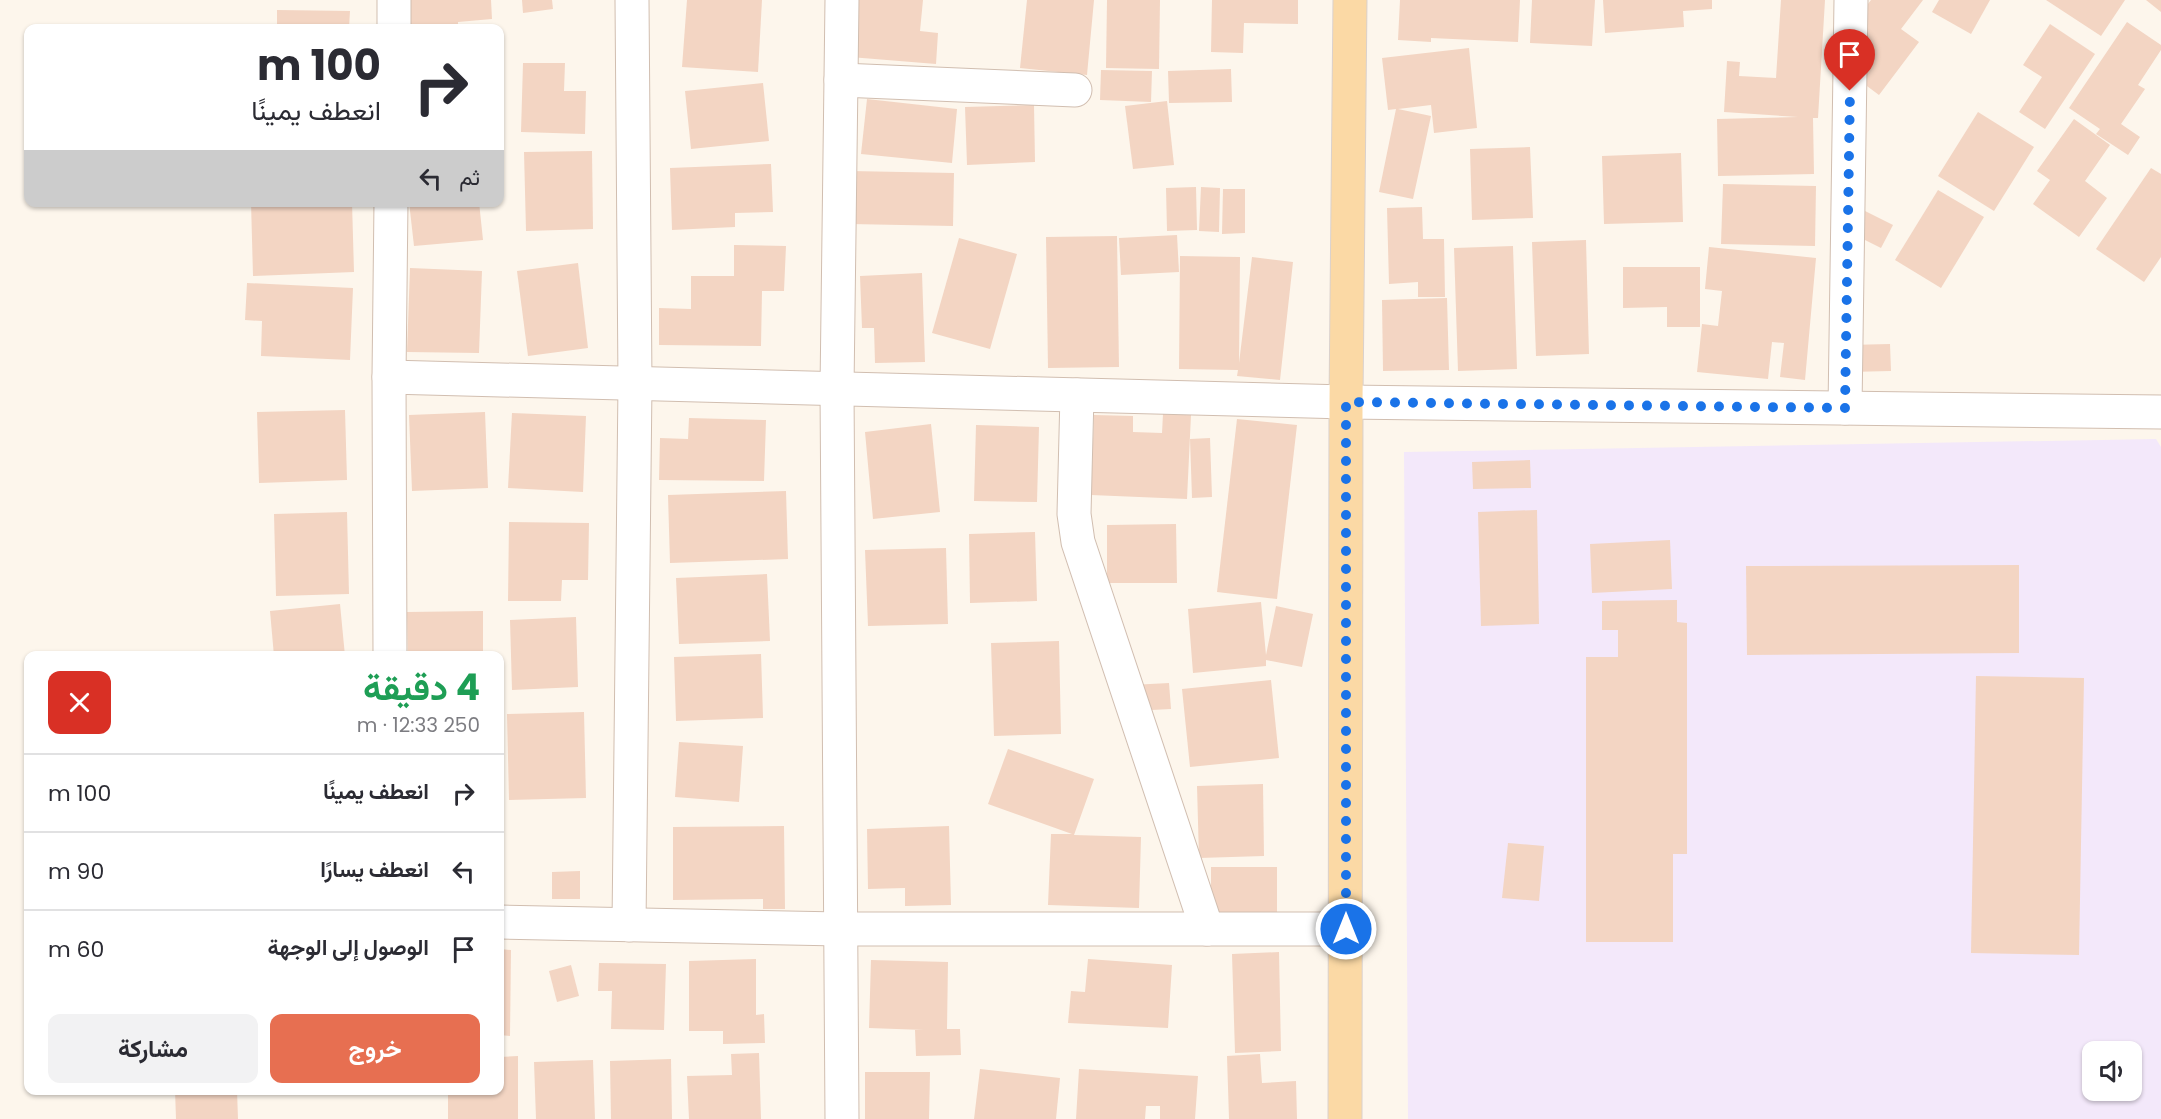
<!DOCTYPE html>
<html lang="ar">
<head>
<meta charset="utf-8">
<style>
	body { margin:0; font-family:Poppins,Vazirmatn,sans-serif; background:#f2f2f3; color:#2b2b33; direction:rtl; height:100vh; display:flex; flex-direction:column; font-size:22px; white-space:nowrap }
	* { box-sizing:border-box; margin:0 }
	p { font-size:20px; color:#7c7c81 }
	.icon { flex:none; width:33px; height:33px; fill:none; stroke:currentColor; stroke-width:2; stroke-linecap:round; stroke-linejoin:round }
	.map { position:relative; flex:1; overflow:hidden; direction:ltr }
	.details { position:absolute; left:24px; top:651px; width:480px; height:444px; display:flex; flex-direction:column; background:#fff; border-radius:12px; box-shadow:0 2px 4px #0004; direction:rtl }
	.details>* { flex:none }
	.top-card { position:absolute; left:24px; top:24px; width:480px; height:183px; border-radius:12px; box-shadow:0 2px 4px #0004; direction:rtl; background:#fff; color:#2b2b33; overflow:hidden }
	.controls { position:absolute; left:2082px; top:1041px; display:grid; gap:12px }
	.controls a { display:grid; place-items:center; width:60px; height:60px; border-radius:12px; background:#fff; box-shadow:0 2px 4px #0004; font-size:30px }
	.pin { position:absolute; display:grid; place-items:center; width:51px; height:51px; color:#fff; margin:-62px -26px; border-radius:50% 50% 50% 0; rotate:-45deg; box-shadow:0 0 6px #0007 }
	.pin .icon { rotate:45deg }
	.me { position:absolute; width:66px; margin:-33px; rotate:0deg; stroke-linejoin:round; filter:drop-shadow(0 0 4px #0008) }
	.turn { display:flex; align-items:center; gap:21px; height:126px; padding:0 24px; font-size:27px }
	.turn .icon { width:78px; height:78px; stroke-width:2.5 }
	.turn b { display:block; font-size:42px; line-height:51px }
	.then { display:flex; align-items:center; height:57px; padding:0 24px; background:#0003; gap:12px; font-size:22px }
	.round { display:grid; place-items:center; flex:none; width:63px; height:63px; border-radius:12px; background:#f2f2f3 }
	.overview { display:flex; align-items:center; justify-content:space-between; height:102px; padding:0 24px }
	h1 { font-size:36px; font-weight:700; line-height:45px; color:#1e9e55 }
	.button { display:flex; gap:12px; margin-top:auto; padding:12px 24px }
	.button a { flex:1; height:69px; border-radius:12px; background:#e76f51; color:#fff; font-size:24px; font-weight:700; line-height:69px; text-align:center }
	.button a+a { background:#f2f2f3; color:#2b2b33 }
	ul { padding:0; list-style:none }
	li { display:flex; align-items:center; gap:18px; height:78px; padding:0 24px; border-top:2px solid #e1e1e2 }
	li div { flex:1 }
	li b { display:block; font-size:22px }
	li em { font-style:normal }
	.map>svg:first-child { display:block }
	.education { fill:#f3e8fa; fill-rule:evenodd }
	.building { fill:#f3d5c3 }
	.lines { fill:none; stroke-linecap:round; stroke-linejoin:round }
	.street-casing { stroke:#d1beb0; stroke-width:35 }
	.primary-casing { stroke:#dad1cd; stroke-width:35 }
	.street { stroke:#fff; stroke-width:33 }
	.primary { stroke:#fbd9a5; stroke-width:33 }
	.route { stroke:#1a73e8; stroke-width:10; stroke-dasharray:0 18 }
</style>
</head>
<body>
<div class="map">
<svg width="2161" height="1119" viewBox="0 0 2161 1119">
	<rect width="100%" height="100%" fill="#fdf6ec"/>
	<path class="education" d="M2156,439L2161,447V1119H1408L1404,452ZM2092,1052H2132V1090H2092Z"/>
	<g class="building">
		<path d="M397,0H491L492,19L458,22V28H399Z"/>
		<path d="M522,0H552L553,9L523,13Z"/>
		<path d="M687,0H762L758,72L682,67Z"/>
		<path d="M854,0H923L920,31L938,33L936,64L850,57Z"/>
		<path d="M1027,0H1094L1087,75L1020,68Z"/>
		<path d="M1107,0H1160L1159,69L1106,68Z"/>
		<path d="M1212,0H1298V24L1244,23L1243,53L1211,52Z"/>
		<path d="M1400,0H1520L1518,42L1431,38V42L1398,40Z"/>
		<path d="M1532,0H1595L1592,46L1530,43Z"/>
		<path d="M1603,0H1712V9L1683,11L1684,27L1605,33Z"/>
		<path d="M1781,0H1825L1818,118H1813L1814,174L1718,176L1717,119L1798,117L1724,112L1727,61L1740,62L1739,76L1776,78Z"/>
		<path d="M1871,0H1923L1901,29L1919,42L1879,95L1828,57Z"/>
		<path d="M1939,0H1990L1971,34L1932,12Z"/>
		<path d="M2046,0H2125L2101,36Z"/>
		<path d="M2146,0H2161V12Z"/>
		<path d="M277,10L350,11L349,28H277Z"/>
		<path d="M2127,22L2161,45V50L2138,85L2145,89L2121,124L2140,137L2128,155L2096,134L2100,129L2069,108Z"/>
		<path d="M2050,24L2095,54L2045,129L2019,112L2042,77L2023,65Z"/>
		<path d="M1469,48L1477,128L1434,133L1431,105L1398,109L1431,116L1413,199L1379,192L1396,109L1388,110L1382,58Z"/>
		<path d="M523,63H565L564,91H586L585,134L521,132Z"/>
		<path d="M1231,69L1232,102L1169,103L1168,71Z"/>
		<path d="M1101,70L1152,71L1151,102L1100,100Z"/>
		<path d="M763,83L769,141L691,149L685,91Z"/>
		<path d="M867,99L957,109L952,163L861,154Z"/>
		<path d="M1167,101L1174,165L1133,169L1125,106Z"/>
		<path d="M1034,105L1035,162L967,165L965,107Z"/>
		<path d="M1978,112L2034,147L1994,211L1938,176Z"/>
		<path d="M2074,119L2110,145L2085,181L2107,198L2079,237L2033,204L2050,180L2037,171Z"/>
		<path d="M1530,147L1533,218L1472,220L1470,149Z"/>
		<path d="M592,151L593,229L526,231L524,152Z"/>
		<path d="M1681,153L1683,222L1604,224L1602,156Z"/>
		<path d="M771,164L773,212L735,213V227L672,230L670,168Z"/>
		<path d="M2151,168L2161,174V257L2144,282L2096,249Z"/>
		<path d="M850,171L954,173L953,226L850,224Z"/>
		<path d="M1723,184L1816,186L1815,246L1721,244Z"/>
		<path d="M1196,187L1197,230L1167,231L1166,188Z"/>
		<path d="M1201,187L1220,188L1219,232L1199,231Z"/>
		<path d="M1223,189H1245V233L1222,234Z"/>
		<path d="M1938,190L1984,217L1941,288L1895,260Z"/>
		<path d="M251,202H352L354,272L253,276Z"/>
		<path d="M409,202H479L483,240L414,246Z"/>
		<path d="M1855,206L1893,225L1881,248L1843,229Z"/>
		<path d="M1422,207L1423,239H1444L1445,297H1418V282L1389,284L1387,208Z"/>
		<path d="M1177,235L1179,272L1121,275L1119,238Z"/>
		<path d="M1117,236L1119,367L1048,368L1046,237Z"/>
		<path d="M959,238L1017,254L990,349L932,333Z"/>
		<path d="M1586,240L1589,354L1536,356L1532,242Z"/>
		<path d="M734,245L786,246L784,291H762L761,346L659,345V308L691,309V276H734Z"/>
		<path d="M1513,246L1517,369L1458,371L1454,248Z"/>
		<path d="M1709,247L1816,258L1805,380L1780,377L1784,343L1772,342L1768,379L1697,372L1702,324L1718,326L1722,291L1705,289Z"/>
		<path d="M1180,256L1240,257L1239,363L1252,257L1293,262L1280,380L1237,376L1238,370L1179,369Z"/>
		<path d="M578,263L588,348L528,356L517,271Z"/>
		<path d="M1623,267H1700V327H1667V307L1623,308Z"/>
		<path d="M410,268L482,271L479,353L407,352Z"/>
		<path d="M922,273L925,362L875,363L874,328H862L860,276Z"/>
		<path d="M247,283L353,288L350,360L261,356L262,321L245,320Z"/>
		<path d="M1447,298L1449,370L1383,371L1382,300Z"/>
		<path d="M1890,344L1891,371L1849,372L1848,345Z"/>
		<path d="M345,410L347,480L259,483L257,412Z"/>
		<path d="M485,412L488,488L412,491L409,415Z"/>
		<path d="M512,413L586,416L583,492L508,488Z"/>
		<path d="M1163,414L1191,415L1187,499L1091,495L1094,415L1133,416V432L1162,433Z"/>
		<path d="M689,418L766,420L764,481L659,480L660,438L688,439Z"/>
		<path d="M1237,419L1297,425L1277,599L1217,592Z"/>
		<path d="M931,424L940,512L873,519L865,432Z"/>
		<path d="M976,425L1039,427L1037,502L974,501Z"/>
		<path d="M1210,438L1212,497L1192,498L1190,439Z"/>
		<path d="M1530,460L1531,488L1473,489L1472,462Z"/>
		<path d="M786,491L788,559L670,563L668,495Z"/>
		<path d="M1537,510L1539,624L1481,626L1478,512Z"/>
		<path d="M347,512L349,594L276,596L274,514Z"/>
		<path d="M509,522L589,523L588,580H562L561,601H508Z"/>
		<path d="M1176,524L1177,583H1107V525Z"/>
		<path d="M1035,532L1037,601L970,603L969,534Z"/>
		<path d="M1670,540L1672,589L1592,593L1590,544Z"/>
		<path d="M946,548L948,624L868,626L865,550Z"/>
		<path d="M2019,565V653L1747,655L1746,566Z"/>
		<path d="M767,574L770,641L679,644L676,578Z"/>
		<path d="M1677,600V622L1687,623V854H1673V942H1586V657H1618V630H1602V601Z"/>
		<path d="M1261,602L1266,655L1276,606L1313,614L1302,667L1266,660V666L1193,673L1188,609Z"/>
		<path d="M340,604L345,656H274L270,611Z"/>
		<path d="M483,611V656H408L407,612Z"/>
		<path d="M576,617L578,687L512,690L510,620Z"/>
		<path d="M1059,641L1061,734L994,736L991,643Z"/>
		<path d="M761,654L763,718L676,721L674,657Z"/>
		<path d="M1976,676L2084,678L2079,955L1971,953Z"/>
		<path d="M1271,680L1279,758L1190,767L1182,689Z"/>
		<path d="M1169,683L1171,709L1132,711L1131,685Z"/>
		<path d="M584,712L586,798L509,800L507,714Z"/>
		<path d="M679,742L743,746L739,802L675,797Z"/>
		<path d="M1008,749L1094,779L1074,835L1141,837L1139,908L1048,905L1051,834H1072L988,804Z"/>
		<path d="M1263,784L1264,856L1199,858L1197,786Z"/>
		<path d="M784,826L785,909H763V899L673,900V827Z"/>
		<path d="M949,826L951,905L905,906V888L868,889L867,829Z"/>
		<path d="M1508,843L1544,846L1539,901L1502,898Z"/>
		<path d="M1211,867H1277V916L1211,917Z"/>
		<path d="M580,871V899H552V872Z"/>
		<path d="M500,949L511,950L510,1036L500,1035Z"/>
		<path d="M1279,952L1281,1051L1235,1053L1232,954Z"/>
		<path d="M756,959V1015L764,1014L765,1043L723,1044V1031H689V961Z"/>
		<path d="M1088,959L1172,965L1168,1028L1068,1023L1071,991L1085,992Z"/>
		<path d="M871,960L948,962L947,1029H960L961,1055L916,1056L915,1030H924L869,1028Z"/>
		<path d="M599,963L666,964L664,1030L611,1029L612,991H598Z"/>
		<path d="M571,965L579,996L557,1002L549,971Z"/>
		<path d="M759,1053L761,1119H689L687,1076L732,1075L731,1054Z"/>
		<path d="M1260,1054L1262,1083L1296,1081L1297,1119H1229L1227,1056Z"/>
		<path d="M518,1056V1119H448V1090H500V1057Z"/>
		<path d="M671,1059L672,1119H611L610,1061Z"/>
		<path d="M593,1060L595,1119H536L534,1062Z"/>
		<path d="M980,1069L1060,1078L1056,1119H974Z"/>
		<path d="M1079,1069L1198,1076L1195,1119H1160V1106H1146L1145,1119H1076Z"/>
		<path d="M865,1072H930L929,1119H865Z"/>
		<path d="M175,1090H237L238,1119H176Z"/>
	</g>
	<g class="lines">
		<defs>
			<g id="street">
				<path d="M842,0L837,389L842,1119"/>
				<path d="M394,28V0"/>
				<path d="M841,80L1075,90"/>
				<path d="M389,377L1346,402L2161,412"/>
				<path d="M1077,395L1074,514L1078,542L1207,929"/>
				<path d="M1845,408L1851,0"/>
				<path d="M390,656L389,377L391,202"/>
				<path d="M500,922L840,929H1346"/>
				<path d="M629,925L635,384L632,0"/>
			</g>
			<path id="primary" d="M1345,1119L1346,402L1350,0"/>
		</defs>
		<use href="#street" class="street-casing"/>
		<use href="#primary" class="primary-casing"/>
		<use href="#street" class="street"/>
		<use href="#primary" class="primary"/>
	</g>
	<g class="lines">
		<path class="route" d="M1346,929V402L1845,408L1850,91"/>
	</g>
</svg>
<div class="controls">
<a><svg class="icon" aria-label="sound" viewBox="0 0 24 24"><path d="M4 9h4l5-4v14l-5-4H4zM17 9q2 3 0 6"/></svg></a>
</div>
<div class="pin" style="left:1850px;top:91px;background:#d93025"><svg class="icon" aria-label="arrive" viewBox="0 0 24 24"><path d="M6 21V4h12l-3 4 3 4H6"/></svg></div>
<svg class="me" style="left:1346px;top:929px" viewBox="-20 -20 40 40"><circle r="17" fill="#1a73e8" stroke="#fff" stroke-width="3"/><path d="M0-11L8 9 0 5-8 9z" fill="#fff"/></svg>
<div class="top-card">
<div class="turn"><svg class="icon" aria-label="right" viewBox="0 0 24 24"><path d="M7 20v-9h11M14 6l5 5-5 5"/></svg><div><b>100 m</b>انعطف يمينًا</div></div>
<div class="then">ثم<svg class="icon" aria-label="left" viewBox="0 0 24 24"><path d="M17 20v-9H6M10 6l-5 5 5 5"/></svg></div>
</div>
<section class="details">
<div class="overview"><div><h1>4 دقيقة</h1><p>250 m · 12:33</p></div><a class="round" style="background:#d93025;color:#fff"><svg class="icon" aria-label="close" viewBox="0 0 24 24"><path d="M6 6l12 12M18 6L6 18"/></svg></a></div>
<ul>
<li><svg class="icon" aria-label="right" viewBox="0 0 24 24"><path d="M7 20v-9h11M14 6l5 5-5 5"/></svg><div><b>انعطف يمينًا</b></div><em>100 m</em></li>
<li><svg class="icon" aria-label="left" viewBox="0 0 24 24"><path d="M17 20v-9H6M10 6l-5 5 5 5"/></svg><div><b>انعطف يسارًا</b></div><em>90 m</em></li>
<li><svg class="icon" aria-label="arrive" viewBox="0 0 24 24"><path d="M6 21V4h12l-3 4 3 4H6"/></svg><div><b>الوصول إلى الوجهة</b></div><em>60 m</em></li>
</ul>
<div class="button"><a>خروج</a><a>مشاركة</a></div>
</section>
</div>
</body>
</html>
